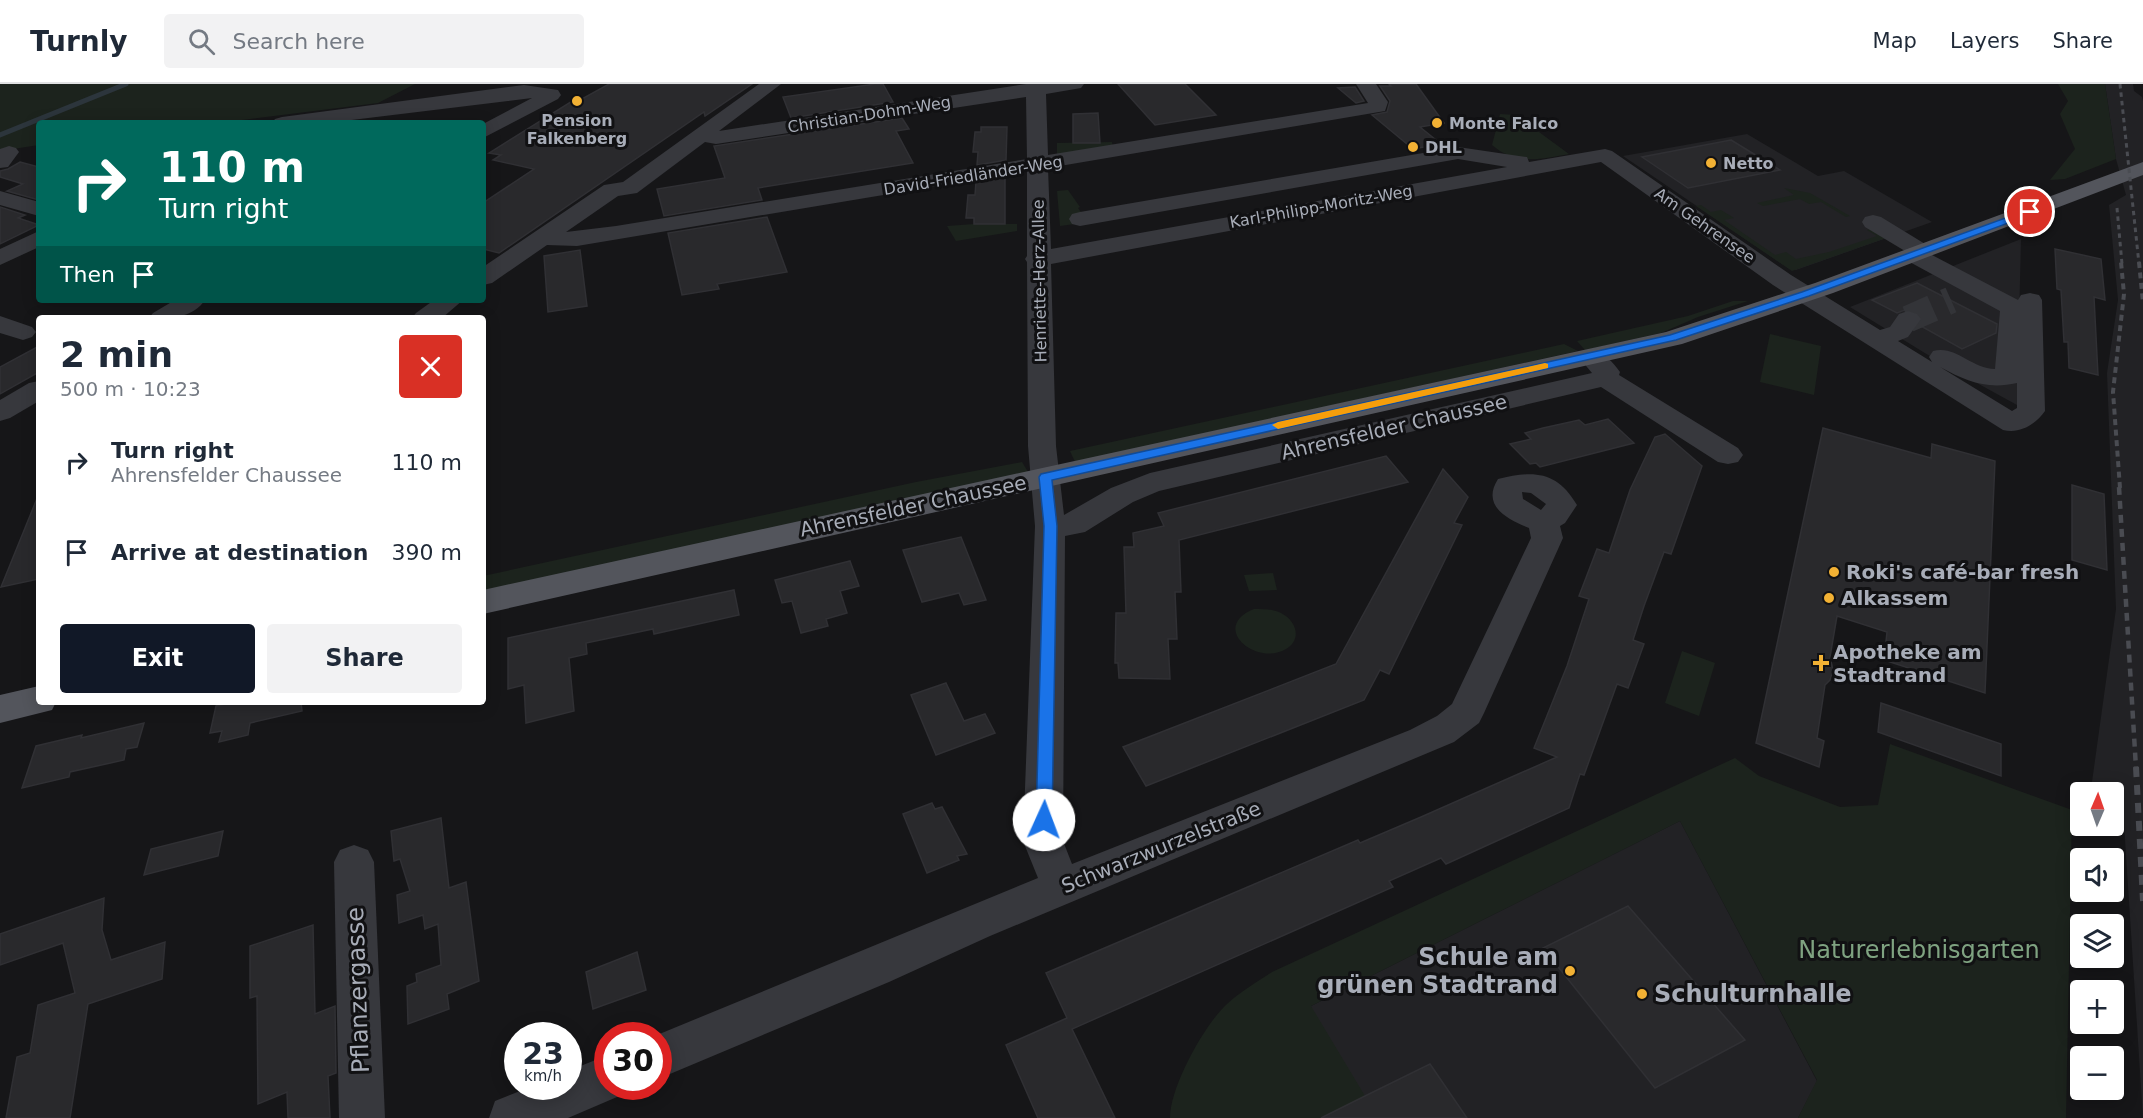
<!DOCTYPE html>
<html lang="en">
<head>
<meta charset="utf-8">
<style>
	body { margin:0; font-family:"DejaVu Sans",sans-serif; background:#f2f2f3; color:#1f2937; height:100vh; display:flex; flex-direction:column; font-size:22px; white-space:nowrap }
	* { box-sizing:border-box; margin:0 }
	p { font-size:20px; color:#747a83 }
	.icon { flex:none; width:33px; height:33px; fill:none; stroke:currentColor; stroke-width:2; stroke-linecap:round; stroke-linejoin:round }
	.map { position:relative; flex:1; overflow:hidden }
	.sheet { position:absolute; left:36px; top:231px; width:450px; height:390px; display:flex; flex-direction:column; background:#fff; border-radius:6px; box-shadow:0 3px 15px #0003 }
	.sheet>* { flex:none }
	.banner { position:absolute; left:36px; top:36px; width:450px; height:183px; border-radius:6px; box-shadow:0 3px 15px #0003; background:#00695c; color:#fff; overflow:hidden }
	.needle { width:39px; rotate:2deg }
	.tools { position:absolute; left:2070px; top:698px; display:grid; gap:12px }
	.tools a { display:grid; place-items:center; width:54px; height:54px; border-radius:6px; background:#fff; box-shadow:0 3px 15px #0003; font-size:30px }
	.speed { position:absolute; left:504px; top:938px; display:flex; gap:12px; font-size:30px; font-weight:700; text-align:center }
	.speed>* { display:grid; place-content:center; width:78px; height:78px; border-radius:50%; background:#fff; box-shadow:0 3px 15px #0003; line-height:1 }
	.speed small { font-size:15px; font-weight:400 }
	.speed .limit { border:9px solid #d22; background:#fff; color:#111 }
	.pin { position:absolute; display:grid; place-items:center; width:51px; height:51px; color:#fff; margin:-26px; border:3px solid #fff; border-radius:50%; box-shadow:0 2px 6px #0007 }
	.me { position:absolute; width:66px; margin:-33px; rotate:2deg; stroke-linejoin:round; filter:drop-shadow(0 0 4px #0008) }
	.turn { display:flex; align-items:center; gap:21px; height:126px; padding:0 24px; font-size:27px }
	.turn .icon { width:78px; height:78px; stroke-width:2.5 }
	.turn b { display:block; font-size:42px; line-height:51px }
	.then { display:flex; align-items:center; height:57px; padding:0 24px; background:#0003; gap:12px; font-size:22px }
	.round { display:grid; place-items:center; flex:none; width:63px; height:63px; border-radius:6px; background:#f2f2f3 }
	.head { display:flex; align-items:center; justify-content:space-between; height:102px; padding:0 24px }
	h1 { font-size:36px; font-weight:600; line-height:45px }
	.primary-button { display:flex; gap:12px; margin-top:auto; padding:12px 24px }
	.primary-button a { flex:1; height:69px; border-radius:6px; background:#111827; color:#fff; font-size:24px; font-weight:600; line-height:69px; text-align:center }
	.primary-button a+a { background:#f2f2f3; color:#1f2937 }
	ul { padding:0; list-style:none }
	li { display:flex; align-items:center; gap:18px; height:90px; padding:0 24px }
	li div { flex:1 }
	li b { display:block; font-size:22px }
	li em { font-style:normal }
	header { display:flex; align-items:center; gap:36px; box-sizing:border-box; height:84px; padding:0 30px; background:#fff; border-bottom:2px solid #e0e1e3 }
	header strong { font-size:28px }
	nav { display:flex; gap:33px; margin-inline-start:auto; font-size:21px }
	.search { width:420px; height:54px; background:#f2f2f3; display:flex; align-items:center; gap:15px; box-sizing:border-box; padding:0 21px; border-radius:6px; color:#747a83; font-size:22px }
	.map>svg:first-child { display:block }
	.built { fill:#222225 }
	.green { fill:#1c231d }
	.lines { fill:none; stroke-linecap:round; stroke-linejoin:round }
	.stream { stroke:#2c353c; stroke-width:5 }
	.building { fill:#29292c; stroke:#303034; stroke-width:1.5 }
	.minor-tunnel { stroke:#333438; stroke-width:27; stroke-dasharray:27 14; stroke-linecap:butt }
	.minor { fill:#37383d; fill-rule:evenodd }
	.major { fill:#53555c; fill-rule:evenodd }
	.rail-far3 { stroke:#4a4c52; stroke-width:3; stroke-dasharray:4.5 4; stroke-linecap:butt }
	.rail-far2 { stroke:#4a4c52; stroke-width:4; stroke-dasharray:6 4.5; stroke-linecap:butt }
	.rail-far1 { stroke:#4a4c52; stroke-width:4.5; stroke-dasharray:8 6; stroke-linecap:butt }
	.rail { stroke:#4a4c52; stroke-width:6; stroke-dasharray:10 8; stroke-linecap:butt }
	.route { fill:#1a73e8; stroke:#114b97; stroke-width:1.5 }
	.slow { fill:#f59e0b }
	.poi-dot { fill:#f2b134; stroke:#111113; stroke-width:2 }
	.labels { text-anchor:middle; stroke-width:6; stroke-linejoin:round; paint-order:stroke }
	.far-street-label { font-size:16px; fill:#a8adb8; stroke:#111113 }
	.far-poi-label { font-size:16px; font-weight:bold; fill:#a8adb8; stroke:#111113; text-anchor:start }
	.street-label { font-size:20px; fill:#a8adb8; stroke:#111113 }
	.poi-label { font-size:20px; font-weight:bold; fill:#a8adb8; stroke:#111113; text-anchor:start }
	.near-park-label { font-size:24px; fill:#7fa381; stroke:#111113 }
	.near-poi-label { font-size:24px; font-weight:bold; fill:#a8adb8; stroke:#111113; text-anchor:end }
	.near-street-label { font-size:24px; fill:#a8adb8; stroke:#111113 }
</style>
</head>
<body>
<header>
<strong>Turnly</strong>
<div class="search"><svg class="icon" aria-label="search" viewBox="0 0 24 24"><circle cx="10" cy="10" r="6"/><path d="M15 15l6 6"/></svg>Search here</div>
<nav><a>Map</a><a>Layers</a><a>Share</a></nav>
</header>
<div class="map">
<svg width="2143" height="1034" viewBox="0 0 2143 1034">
	<rect width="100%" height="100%" fill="#161618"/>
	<g class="built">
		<path d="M2105,0H2133L2134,7L2142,13L2143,17V1034L2122,709L2092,698L2116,525L2107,289L2118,216L2109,121L2126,111L2116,75Z"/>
		<path d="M1747,50L1818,92L1844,87L1932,138L1796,186L1788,184L1623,72Z"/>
		<path d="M2021,155L2017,321L1946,282L1850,223Z"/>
		<path d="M1680,737L1817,997L1798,1034H1321L1311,922Z"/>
	</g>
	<g class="green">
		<path d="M0,0H415L378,19L218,39H39V61L0,67Z"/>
		<path d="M2058,0H2105L2116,75L2065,95L2050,96L2075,65L2060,30L2068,17Z"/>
		<path d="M1500,30L1516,31L1569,70C1541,75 1516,82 1492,61Z"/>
		<path d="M1112,58L1113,63L1057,73V59Z"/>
		<path d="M1784,104L1810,109L1850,132L1846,133L1821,118L1809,120L1800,115L1763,122L1757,119L1794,111Z"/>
		<path d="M1068,106L1080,123L1078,124L1083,131L1082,139L1060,142L1057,107Z"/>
		<path d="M1701,121L1711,128L1721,126L1734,134L1724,136L1775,171L1786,168L1796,175L1829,168L1877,152L1867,146L1870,145L1886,154L1792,187L1696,122Z"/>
		<path d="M974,140H1017V147L956,157L947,142Z"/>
		<path d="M1733,217H1748L1698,233L1661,249L1585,266L1577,257L1688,232Z"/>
		<path d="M1770,250L1821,262L1814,311L1760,298Z"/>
		<path d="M1564,260L1578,267L1075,378L1070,367Z"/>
		<path d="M1022,378L1028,388L483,508V492L916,398Z"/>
		<path d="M1273,489L1277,506L1249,507L1244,491Z"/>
		<path d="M1254,525C1264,525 1273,525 1281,529C1297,537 1302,556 1286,565C1256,583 1209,543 1254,525Z"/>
		<path d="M1682,567L1715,579L1699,632L1665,619Z"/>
		<path d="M1890,660L2072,726L2066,1034H1798L1817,996L1680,737L1311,922L1365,1012L1321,1034H1170C1170,1003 1204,941 1227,920C1240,908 1257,898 1272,888L1735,674L1759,692L1840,723L1878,721Z"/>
	</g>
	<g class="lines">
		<path class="stream" d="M0,51L126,0"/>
	</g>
	<g class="building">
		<path d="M609,0H752L705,32L704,28L499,169L483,165V119L534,85L493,76L501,71L489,69L577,14L582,15Z"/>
		<path d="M875,0H883L893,18L791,34L783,13Z"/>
		<path d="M1118,0H1185L1216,31L1155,41Z"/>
		<path d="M1389,0H1416L1444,39L1420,43L1441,60L1413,65L1372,31L1387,28L1390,17L1380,2H1391Z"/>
		<path d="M1355,3L1364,17L1356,19L1338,4Z"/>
		<path d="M1098,29L1100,59H1073V30Z"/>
		<path d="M902,34L909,45L896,47L913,79L758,104L762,116L664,132L657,105L725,94L714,62Z"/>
		<path d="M981,43H1007L1006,76L977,81L978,68H973L975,48H981Z"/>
		<path d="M1731,56L1780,86L1688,104L1642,73Z"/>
		<path d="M20,78L39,83V116L7,107L23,100L0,93V87L8,85Z"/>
		<path d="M1005,93V140H974V134H966L968,111H975L976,98Z"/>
		<path d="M0,123L25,131L18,134L39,141L0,160Z"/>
		<path d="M767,133L787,188L717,200L719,205L682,211L668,149Z"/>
		<path d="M2055,165L2101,175L2105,216L2094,213L2098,291L2069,284L2068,258H2064L2061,206L2057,205Z"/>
		<path d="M580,166L587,222L548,228L544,172Z"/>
		<path d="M1917,199L1997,240L1996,249L1962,265L1919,241L1923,235L1918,228L1907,225L1897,229L1872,216Z"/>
		<path d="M39,262V288L0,310V283Z"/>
		<path d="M1608,335L1634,359L1540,383L1536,379L1530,380L1510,360L1531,355L1525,349L1543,344L1579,336L1585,341Z"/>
		<path d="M1823,344L1931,374L1932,360L1995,377L1985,609L1884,576L1887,548L1837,532L1830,573L1833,586L1830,596L1825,601L1817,654L1824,657L1819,683L1756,659Z"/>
		<path d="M1665,350L1702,382L1671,470L1664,468L1644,522L1633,556L1644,560L1628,604L1617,600L1584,691L1580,690L1569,724L1446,780L1441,774L1389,797L1393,803L1072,945L1115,1034H1038L1006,961L1067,934L1046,889L1358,756L1360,759L1421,733L1557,673L1534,664L1567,582L1589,515L1579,512L1597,465L1609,469L1630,406L1655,353Z"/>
		<path d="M1386,372L1408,398L1179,456L1181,508H1175L1177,555H1168L1170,595L1119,594L1118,579H1115L1116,529H1126L1124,463H1134L1133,449L1164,442L1158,429Z"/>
		<path d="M1443,385L1468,413L1454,439L1462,441L1389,590L1380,586L1364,616L1146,702L1123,663L1336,580Z"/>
		<path d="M2072,401L2104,410L2107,486L2072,476Z"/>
		<path d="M38,412L39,495L1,503Z"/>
		<path d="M961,453L986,516L964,521L959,509L922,518L903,466Z"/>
		<path d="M850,477L859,502L840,507L847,529L826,535L828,542L801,549L792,517L782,519L775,496Z"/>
		<path d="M734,506L739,531L654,550L653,545L586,559L587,570L569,574L574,627L526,639L524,601L508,605V554Z"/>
		<path d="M946,599L964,637L985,630L995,649L936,671L911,611Z"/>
		<path d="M234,618H301L302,627L250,639L248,651L219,658L222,647L210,649L216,622Z"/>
		<path d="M1881,619L2001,660V692L1878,648Z"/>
		<path d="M144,639L137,663L126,665L124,676L70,688L69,693L22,704L36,662L82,651L81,654Z"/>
		<path d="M932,719L935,725L942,723L967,770L957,772L959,776L927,789L903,730Z"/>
		<path d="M441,734L449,804L466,798L479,897L447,910L449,925L408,940L407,902L417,898L416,890L441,881L438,840L425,845L423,831L399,839L397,811L410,807L400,775L394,777L391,747Z"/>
		<path d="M223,747L218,772L144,791L151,765Z"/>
		<path d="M104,814L102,846L111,876L165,858L162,895L88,920L70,1034H6L17,973L30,969L38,921L75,909L63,859L0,881V850Z"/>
		<path d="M1628,822L1745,956L1655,1004L1543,864Z"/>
		<path d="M313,841L315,930L335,922L336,989L328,992L330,1034H288L287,1008L258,1020L257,912L250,914V862Z"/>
		<path d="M637,868L646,906L593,925L586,888Z"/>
		<path d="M1430,980L1467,1034H1321L1365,1012Z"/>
	</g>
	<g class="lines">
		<path class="minor-tunnel" d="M1908,235L1951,216"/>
		<g class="minor">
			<path d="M759,0H781L719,47L1026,0H1084L1081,4L1046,10L1048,71L1368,19L1356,0H1376L1388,18L1385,27L1048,84L1051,165L1507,83L1458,75L1080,142L1072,140L1069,135L1072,130L1080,128L1458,63L1519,72L1527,73L1529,78L1605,65L1612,67L1791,191L1880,246L1890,243L1899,230L1908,227L1917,230L1921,235L1908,253L1898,257L1932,278L1929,273L1933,267C1956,261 1970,284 1995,285L2000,227L1906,176L1902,171L1905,167L1865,143L1862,138L1865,133L1873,131L1881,133L1930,163L1934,168L1932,171L2018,216L2021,211L2030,209L2039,211L2042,216L2045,327C2035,341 2020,350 2003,346L1773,201L1601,78L1051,180L1056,362L1064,431L1111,404L1150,389L1592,289L1582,277L1586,271C1602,267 1611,275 1620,288L1619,291L1738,364L1743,371L1738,378L1728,380L1718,378L1601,303L1159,407L1133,418L1085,448L1065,452L1063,757L1072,780L1410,646L1437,632L1452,620L1531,454L1529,444C1507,435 1481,422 1498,395C1534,386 1557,387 1577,421L1565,439L1560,442L1563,454L1484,629L1479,639L1454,658L990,852L889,898L658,995L657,951L1038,794L1023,757L1035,442L1028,362L1027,178L1025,175L1027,172V87L577,162L547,161L492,199L483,201V183L604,101L623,98ZM1026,13L1027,75L616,142L566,148L618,112L637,109L705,58L716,60ZM1940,283C1966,297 1987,306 2017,299V324L2012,327ZM1522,408L1531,409L1546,420L1541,426L1523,415Z"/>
			<path d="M524,1L558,6L561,11L558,15L483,54V40L532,14L327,39H272L275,35L282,33Z"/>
			<path d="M9,62L16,64L19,68L8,83L0,84V65Z"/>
			<path d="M0,107L39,118V132L0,121Z"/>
			<path d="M39,147V163L0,181V165Z"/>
			<path d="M175,216H205C192,235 170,234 149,234L153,229Z"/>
			<path d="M434,216H463L442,234H412L416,229Z"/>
			<path d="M0,232L32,243L36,248L32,253L23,256L0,249Z"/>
			<path d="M39,297V317L10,334L0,337V316L29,299Z"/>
			<path d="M354,761L368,766L374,778L385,1034H339L334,778L340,766Z"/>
			<path d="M608,971V1002H628L624,1010L568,1034H489L495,1017L533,1002H568V987Z"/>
		</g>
		<g class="major">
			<path d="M2143,78V91L1833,209L1682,260L483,530V506L1666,248L1815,199Z"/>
			<path d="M39,602V618H56L52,626L0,639V611Z"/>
		</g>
		<g class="rail-far3">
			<path d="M2120,0L2139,180"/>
			<path d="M2117,124L2122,180"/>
		</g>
		<g class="rail-far2">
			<path d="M2139,178L2143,219"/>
			<path d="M2120,404L2113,308L2124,210L2121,178"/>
		</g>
		<path class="rail-far1" d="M2119,403L2136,684"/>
		<path class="rail" d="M2136,683L2143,817"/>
	</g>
	<path class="route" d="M2030,125L2034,128L2033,130L1809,212L1676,256L1052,396L1057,442L1052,736L1050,741L1044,743L1038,741L1036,736L1044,442L1039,393L1041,390L1670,251L1802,208Z"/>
	<path class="slow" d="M1545,279L1548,280V284L1278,345L1272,341L1278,338Z"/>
	<g class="poi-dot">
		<circle cx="577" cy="17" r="6"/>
		<circle cx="1437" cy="39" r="6"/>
		<circle cx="1413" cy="63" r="6"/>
		<circle cx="1711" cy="79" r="6"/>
		<circle cx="1834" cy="488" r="6"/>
		<circle cx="1829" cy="514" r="6"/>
		<path d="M1818 570h6v6h6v6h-6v6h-6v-6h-6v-6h6z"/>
		<circle cx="1570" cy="887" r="6"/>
		<circle cx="1642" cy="910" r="6"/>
	</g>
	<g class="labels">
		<g class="far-street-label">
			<text transform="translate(869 30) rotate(-9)" y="6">Christian-Dohm-Weg</text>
			<text transform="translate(973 91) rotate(-9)" y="6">David-Friedländer-Weg</text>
			<text transform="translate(1321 122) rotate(-10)" y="6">Karl-Philipp-Moritz-Weg</text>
			<text transform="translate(1705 141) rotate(35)" y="6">Am Gehrensee</text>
			<text transform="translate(1039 197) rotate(-91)" y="6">Henriette-Herz-Allee</text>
		</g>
		<g class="far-poi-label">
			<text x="577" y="42" text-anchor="middle">Pension<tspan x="577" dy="18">Falkenberg</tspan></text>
			<text x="1449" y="45">Monte Falco</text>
			<text x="1425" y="69">DHL</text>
			<text x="1723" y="85">Netto</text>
		</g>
		<g class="street-label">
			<text transform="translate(1394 343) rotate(-13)" y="7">Ahrensfelder Chaussee</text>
			<text transform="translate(913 422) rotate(-12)" y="7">Ahrensfelder Chaussee</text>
			<text transform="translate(1161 763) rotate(-22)" y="7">Schwarzwurzelstraße</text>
		</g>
		<g class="poi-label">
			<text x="1846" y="495">Roki's café-bar fresh</text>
			<text x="1841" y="521">Alkassem</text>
			<text x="1833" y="575">Apotheke am<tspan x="1833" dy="23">Stadtrand</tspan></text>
		</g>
		<g class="near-park-label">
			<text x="1919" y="874">Naturerlebnisgarten</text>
		</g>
		<g class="near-poi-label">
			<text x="1558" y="881">Schule am<tspan x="1558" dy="28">grünen Stadtrand</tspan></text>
			<text x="1654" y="918" text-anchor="start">Schulturnhalle</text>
		</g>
		<g class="near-street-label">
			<text transform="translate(358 906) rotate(-92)" y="8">Pflanzergasse</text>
		</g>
	</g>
</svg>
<div class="tools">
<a><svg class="needle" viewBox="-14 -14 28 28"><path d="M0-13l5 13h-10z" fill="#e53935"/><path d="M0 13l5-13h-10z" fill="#747a83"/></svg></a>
<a><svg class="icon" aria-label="sound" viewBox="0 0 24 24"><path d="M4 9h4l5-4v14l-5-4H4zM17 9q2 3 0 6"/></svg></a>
<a><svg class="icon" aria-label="layers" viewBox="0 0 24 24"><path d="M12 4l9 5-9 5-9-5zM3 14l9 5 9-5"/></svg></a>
<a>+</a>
<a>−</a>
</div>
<div class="speed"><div>23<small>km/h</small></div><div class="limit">30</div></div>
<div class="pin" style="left:2030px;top:128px;background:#d93025"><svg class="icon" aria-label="arrive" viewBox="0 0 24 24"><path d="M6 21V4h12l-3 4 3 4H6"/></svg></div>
<svg class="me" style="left:1044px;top:736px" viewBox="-20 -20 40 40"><circle r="19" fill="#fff"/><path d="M0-13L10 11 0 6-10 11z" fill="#1a73e8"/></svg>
<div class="banner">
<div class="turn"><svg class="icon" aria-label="right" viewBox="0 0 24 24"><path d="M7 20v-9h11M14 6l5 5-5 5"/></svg><div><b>110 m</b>Turn right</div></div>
<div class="then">Then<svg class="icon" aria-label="arrive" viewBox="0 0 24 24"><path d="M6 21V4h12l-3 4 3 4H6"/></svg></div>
</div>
<section class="sheet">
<div class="head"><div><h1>2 min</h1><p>500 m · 10:23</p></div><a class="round" style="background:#d93025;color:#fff"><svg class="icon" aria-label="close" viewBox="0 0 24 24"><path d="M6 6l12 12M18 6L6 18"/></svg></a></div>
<ul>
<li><svg class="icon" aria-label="right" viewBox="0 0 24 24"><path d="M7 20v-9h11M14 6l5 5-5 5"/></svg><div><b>Turn right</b><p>Ahrensfelder Chaussee</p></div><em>110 m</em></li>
<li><svg class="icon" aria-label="arrive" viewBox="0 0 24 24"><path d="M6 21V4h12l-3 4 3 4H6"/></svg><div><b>Arrive at destination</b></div><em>390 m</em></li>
</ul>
<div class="primary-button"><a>Exit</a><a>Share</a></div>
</section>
</div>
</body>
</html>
